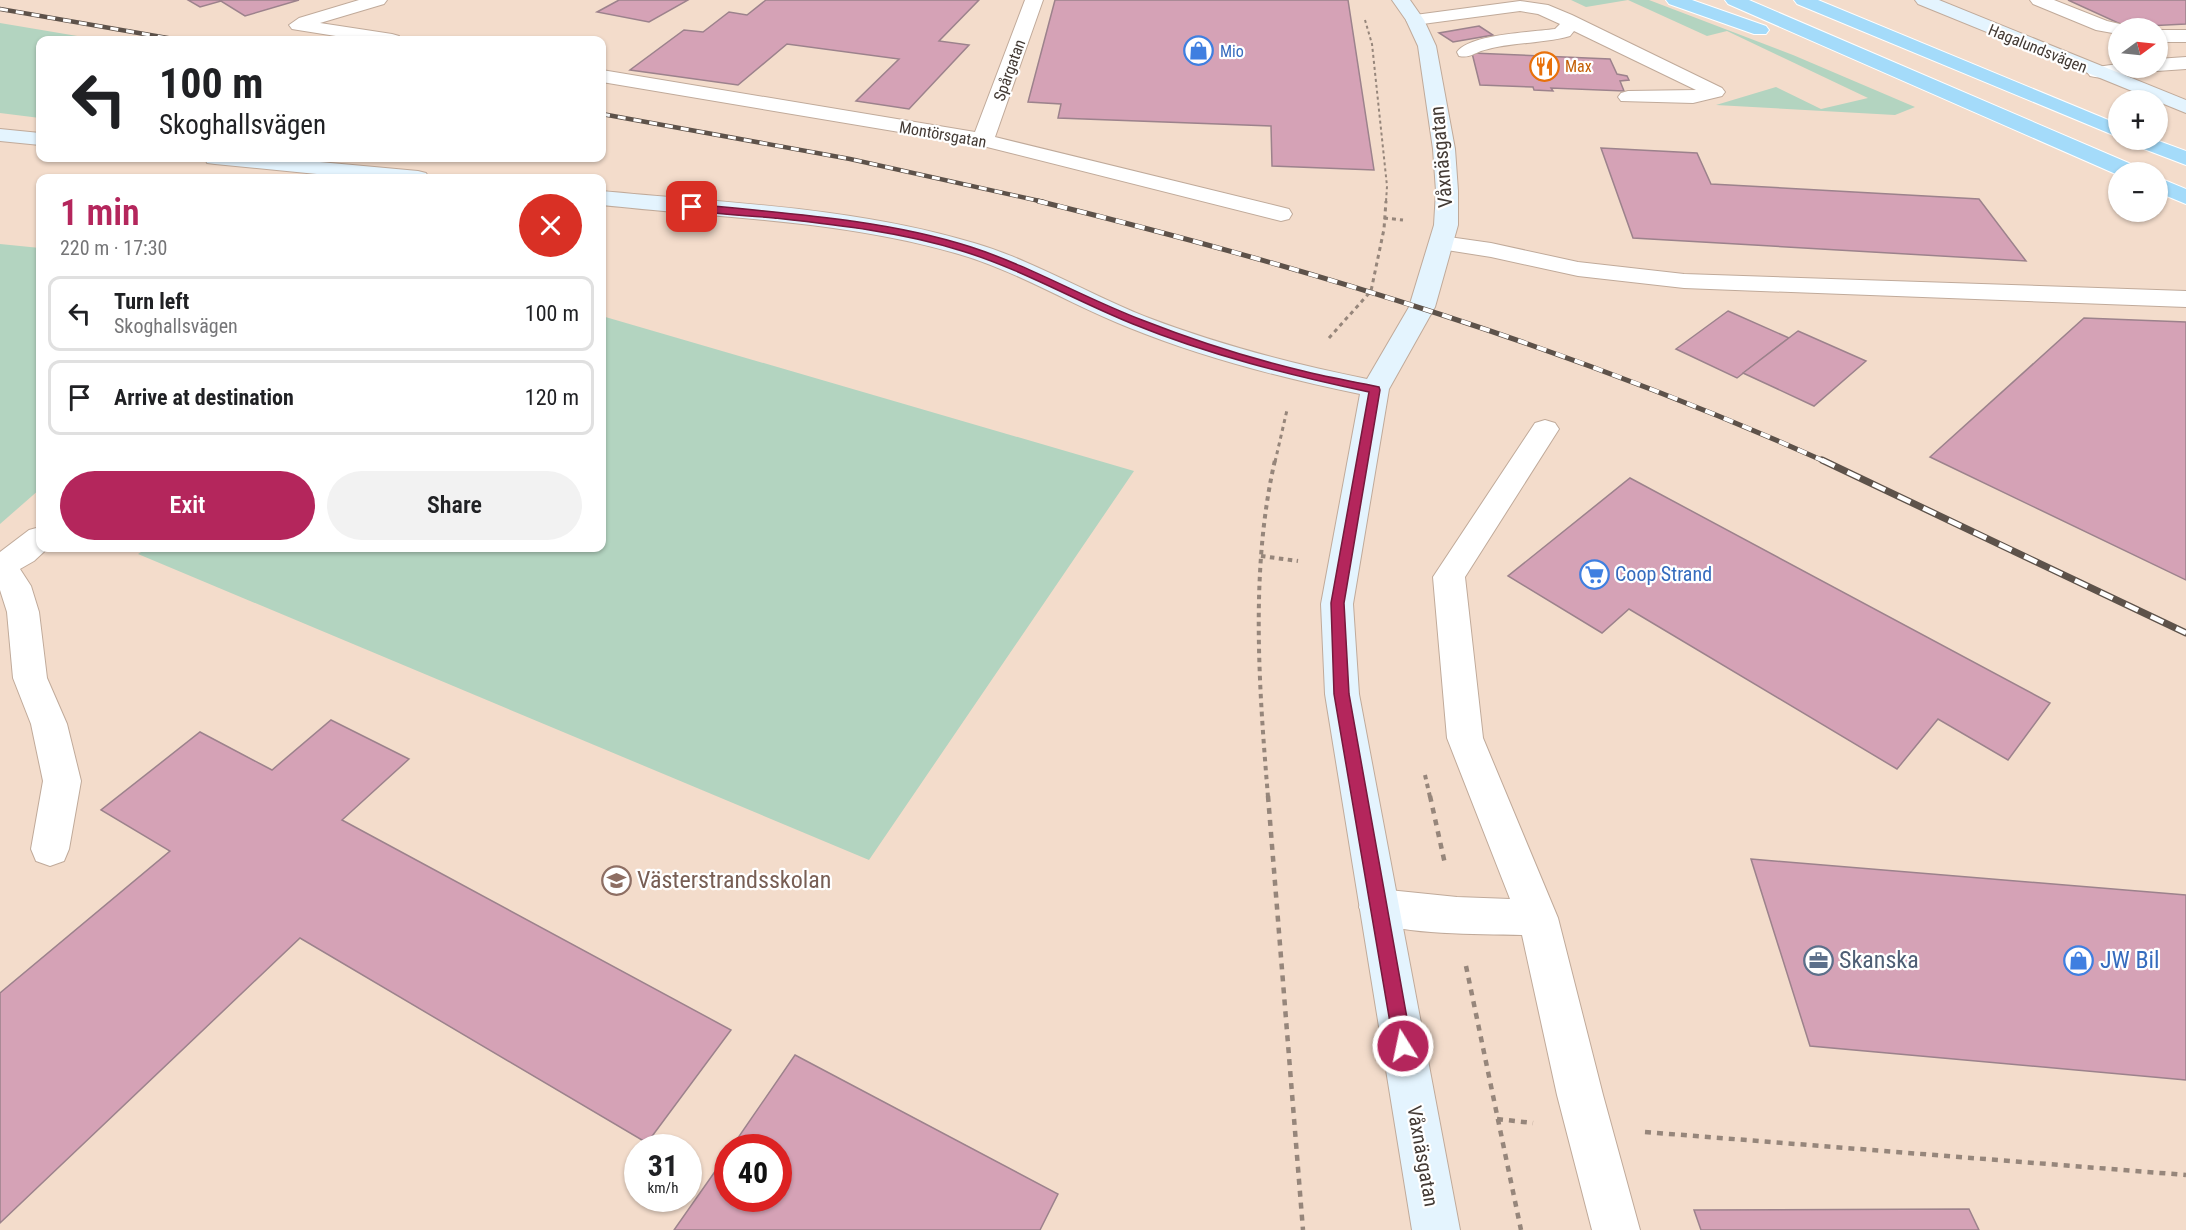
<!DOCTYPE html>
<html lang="en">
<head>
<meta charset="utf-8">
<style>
	body { margin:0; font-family:"Roboto Condensed",sans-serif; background:#f2f2f2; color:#202124; height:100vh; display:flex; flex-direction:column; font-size:22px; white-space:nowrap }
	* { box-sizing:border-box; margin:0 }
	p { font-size:20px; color:#757577 }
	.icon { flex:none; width:33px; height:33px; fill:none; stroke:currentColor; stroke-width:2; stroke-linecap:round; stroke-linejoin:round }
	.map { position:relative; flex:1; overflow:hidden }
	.panel { position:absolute; left:36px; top:174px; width:570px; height:378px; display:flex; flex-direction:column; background:#fff; border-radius:12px; box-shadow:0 2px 4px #0004 }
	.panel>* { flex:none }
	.guide { position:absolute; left:36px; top:36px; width:570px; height:126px; border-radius:12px; box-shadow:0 2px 4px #0004; background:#fff; color:#202124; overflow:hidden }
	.needle { width:39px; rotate:75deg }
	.controls { position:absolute; left:2108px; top:18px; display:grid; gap:12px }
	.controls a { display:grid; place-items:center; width:60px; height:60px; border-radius:50%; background:#fff; box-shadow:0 2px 4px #0004; font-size:30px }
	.speed { position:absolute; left:624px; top:1134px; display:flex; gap:12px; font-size:30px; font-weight:700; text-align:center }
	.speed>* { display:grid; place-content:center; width:78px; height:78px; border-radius:50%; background:#fff; box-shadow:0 2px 4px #0004; line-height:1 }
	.speed small { font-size:15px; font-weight:400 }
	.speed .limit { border:9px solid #d22; background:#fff; color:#111 }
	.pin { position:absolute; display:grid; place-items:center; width:51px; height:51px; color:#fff; margin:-26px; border-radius:12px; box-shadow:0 3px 9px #0006 }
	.me { position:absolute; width:66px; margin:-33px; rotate:350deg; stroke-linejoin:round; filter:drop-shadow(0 0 4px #0008) }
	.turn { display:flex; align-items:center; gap:21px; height:126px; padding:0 24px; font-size:27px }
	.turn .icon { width:78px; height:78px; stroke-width:2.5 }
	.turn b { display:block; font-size:42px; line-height:51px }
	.round { display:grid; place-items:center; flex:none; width:63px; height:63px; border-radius:32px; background:#f2f2f2 }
	.summary { display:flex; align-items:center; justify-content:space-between; height:102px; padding:0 24px }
	h1 { font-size:36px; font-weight:600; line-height:45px; color:#b4265c }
	.primary-button { display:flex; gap:12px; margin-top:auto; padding:12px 24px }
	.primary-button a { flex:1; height:69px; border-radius:36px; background:#b4265c; color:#fff; font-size:24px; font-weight:600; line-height:69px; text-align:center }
	.primary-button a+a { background:#f2f2f2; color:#202124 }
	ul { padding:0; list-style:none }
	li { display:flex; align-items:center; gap:18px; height:75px; margin:0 12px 9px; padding:0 12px; border:3px solid #e0e0e0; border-radius:12px }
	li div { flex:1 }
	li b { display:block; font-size:22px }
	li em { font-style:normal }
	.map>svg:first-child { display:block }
	.green { fill:#b3d4c0 }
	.building { fill:#d5a2b6; stroke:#9c828c; stroke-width:1.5 }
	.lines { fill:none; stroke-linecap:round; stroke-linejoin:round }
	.lane-casing { stroke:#c0aa9a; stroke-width:2 }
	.street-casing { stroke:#c0aa9a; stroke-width:2 }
	.secondary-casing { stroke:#c0aa9a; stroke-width:2 }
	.highway-casing { stroke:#fff; stroke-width:2 }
	.path-far3 { stroke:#96867b; stroke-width:2; stroke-dasharray:3 3; stroke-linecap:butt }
	.path-far2 { stroke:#96867b; stroke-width:3; stroke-dasharray:4 4; stroke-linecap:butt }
	.path-far1 { stroke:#96867b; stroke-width:4; stroke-dasharray:4.5 4.5; stroke-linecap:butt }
	.path { stroke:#96867b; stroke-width:4.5; stroke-dasharray:6 6; stroke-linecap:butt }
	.lane { fill:#fff; fill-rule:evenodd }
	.street { fill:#fff; fill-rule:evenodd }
	.secondary { fill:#e4f4fe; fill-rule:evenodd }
	.highway { fill:#a4dbfa; fill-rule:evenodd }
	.rail-far2-casing { stroke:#5d524a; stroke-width:4.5 }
	.rail-far1-casing { stroke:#5d524a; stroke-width:5 }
	.rail-casing { stroke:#5d524a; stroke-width:7 }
	.rail-far2 { stroke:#fff; stroke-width:3; stroke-dasharray:8; stroke-linecap:butt }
	.rail-far1 { stroke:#fff; stroke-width:4; stroke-dasharray:10; stroke-linecap:butt }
	.rail { stroke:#fff; stroke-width:4.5; stroke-dasharray:14; stroke-linecap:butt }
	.route { fill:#b4265c; stroke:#75193c; stroke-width:1.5 }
	.labels { text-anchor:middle; stroke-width:4.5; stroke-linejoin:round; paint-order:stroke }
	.far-street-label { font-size:16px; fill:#433a34; stroke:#fff }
	.far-shop-label { font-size:16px; fill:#366cbe; stroke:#fff; text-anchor:start }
	.far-food-label { font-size:16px; fill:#c56008; stroke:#fff; text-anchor:start }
	.street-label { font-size:20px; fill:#433a34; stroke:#fff }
	.shop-label { font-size:20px; fill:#366cbe; stroke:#fff; text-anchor:start }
	.near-education-label { font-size:24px; fill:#785e54; stroke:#fff; text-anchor:start }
	.near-service-label { font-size:24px; fill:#4e5e75; stroke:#fff; text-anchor:start }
	.near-shop-label { font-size:24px; fill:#366cbe; stroke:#fff; text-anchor:start }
</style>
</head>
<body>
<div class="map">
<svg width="2186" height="1230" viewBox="0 0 2186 1230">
	<rect width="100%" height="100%" fill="#f3dccb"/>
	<g class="green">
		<path d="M1571,0H1649L1793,55L1915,107L1895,115L1716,105L1776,87L1821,109L1868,98L1727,31L1707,36L1628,0L1586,7Z"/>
		<path d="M0,23L101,40H40V118L0,113Z"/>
		<path d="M0,244L40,248V489L0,524Z"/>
		<path d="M602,316L1134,471L869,860L138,554L147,548H602Z"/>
	</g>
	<g class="building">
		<path d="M188,0H299L245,16L221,1L200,7Z"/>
		<path d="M619,0H688L649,22L597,12Z"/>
		<path d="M766,0H979L939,41L969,45L909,109L856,101L899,59L787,44L738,85L630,70L684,30L703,32L729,12L747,15Z"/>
		<path d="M1055,0H1348L1374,170L1272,166L1271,126L1058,118L1061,104L1028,102Z"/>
		<path d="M2068,0H2186V24L2127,27Z"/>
		<path d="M1479,26L1493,35L1453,42L1439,33Z"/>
		<path d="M1472,53L1610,59L1617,74L1627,76L1629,80L1620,81L1624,91L1551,88L1553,91L1534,90L1533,87L1480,85Z"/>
		<path d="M1601,148L1697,153L1711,184L1979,199L2026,261L1633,238Z"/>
		<path d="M1728,311L1789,338L1737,378L1676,349Z"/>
		<path d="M2084,318L2186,322V580L1930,457Z"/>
		<path d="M1798,331L1866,361L1814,406L1743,373Z"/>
		<path d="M1630,478L2050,703L2008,760L1938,719L1897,769L1629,609L1602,633L1508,576Z"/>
		<path d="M331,720L409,759L342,820L731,1030L647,1143L300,938L0,1223V993L170,851L101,810L200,732L272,770Z"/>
		<path d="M1751,859L2186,895V1080L1810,1046Z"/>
		<path d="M795,1055L1058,1194L1040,1230H674L728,1153V1198H778V1148H731Z"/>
		<path d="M1969,1209L1979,1230H1701L1694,1210Z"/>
	</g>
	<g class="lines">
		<defs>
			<g id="lane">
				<path d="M2030,0H2054L2107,21L2124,25L2127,28H2118V34L2096,30L2033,4Z"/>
				<path d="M1520,1L1548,5L1572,15L1722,88L1725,92L1722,96L1693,103L1621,101L1618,97L1621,93L1628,91L1696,90L1574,31L1570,36C1542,44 1510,42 1481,51C1473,54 1469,58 1459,56L1457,52C1469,34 1534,32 1555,29L1560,24L1538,14L1520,11L1415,25L1409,24L1406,20L1409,16L1415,15Z"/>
				<rect x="2157" y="30" width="29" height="12"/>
				<path d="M1442,236L1491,243L1578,262L1684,274L2186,291V307L1684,288L1578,276L1491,257L1434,248L1430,243L1434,238Z"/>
				<path d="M1545,420L1555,423L1559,429L1465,577L1483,738L1558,918L1603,1095L1640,1230H1592L1557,1095L1522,935C1476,934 1406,935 1365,920L1359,907L1365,894L1379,889L1457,897L1510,899L1447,738L1433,577L1535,423Z"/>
				<path d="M40,527V548H48L34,561L20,569L31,586L39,612L47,678L67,724L81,781L69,849L64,861L50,866L36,861L31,849L43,781L31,724L13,678L7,612L0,590V552L29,530Z"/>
			</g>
			<g id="street">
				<path d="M359,0H387L384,4L320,23L392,34L399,36L401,40H361L298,30L292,29L289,25L299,18Z"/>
				<path d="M1025,0H1043L995,137L1289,209L1292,214L1289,219L1281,221L983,146L602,82V70L975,132Z"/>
				<path d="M2186,57V69L2157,71L2149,68H2157V59Z"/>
				<path d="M2118,64V68H2143L2140,72C2125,76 2105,80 2090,76L2087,72L2090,68Z"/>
			</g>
			<g id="secondary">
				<path d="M1392,0H1410L1424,20L1436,46L1455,149L1458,191V225L1435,307L1389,389L1353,604L1359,694L1460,1230H1412L1325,694L1321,604L1360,394C1282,378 1204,358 1130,328C1071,305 1016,270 955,253C840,220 720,218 602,205V191C726,203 854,207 974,243C1035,261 1090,295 1149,318C1220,345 1293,364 1367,379L1409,307L1434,225L1436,191L1433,149L1418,46L1406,20Z"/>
				<path d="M1915,0H1939L2186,100V113L1918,4Z"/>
				<path d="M0,129L40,133V145L0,141Z"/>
				<path d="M205,158H276L418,171L426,173L429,178H357L215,164L207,163Z"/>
			</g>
			<g id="highway">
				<path d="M1666,0H1692L1766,26L1769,30L1766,34H1754L1669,4Z"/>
				<path d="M1725,0H1749L2138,167L2141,172H2118V175L1728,4Z"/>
				<path d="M1794,0H1818L2118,124V137L1797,4Z"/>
				<path d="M2127,140H2156L2186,151V165L2131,144Z"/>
				<path d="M2157,177L2186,189V204L2157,192Z"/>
			</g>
		</defs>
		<use href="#lane" class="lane-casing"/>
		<use href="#street" class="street-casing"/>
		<use href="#secondary" class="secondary-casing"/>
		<use href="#highway" class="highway-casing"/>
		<path class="path-far3" d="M1365,20L1372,44L1387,186L1386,202"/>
		<g class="path-far2">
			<path d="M1384,218L1403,220"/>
			<path d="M1329,338L1371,291L1384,229L1386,201"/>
			<path d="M1275,462L1287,410"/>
		</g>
		<g class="path-far1">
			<path d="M1261,556L1298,561"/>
			<path d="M1425,775L1430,797"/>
			<path d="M1268,797C1259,687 1250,569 1275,460"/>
		</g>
		<g class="path">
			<path d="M1268,796L1303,1230"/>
			<path d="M1430,796L1445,864"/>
			<path d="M1466,966L1521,1230"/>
			<path d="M1497,1119L1533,1123"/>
			<path d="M1645,1132L2186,1175"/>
		</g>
		<use href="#lane" class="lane"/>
		<use href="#street" class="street"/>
		<use href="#secondary" class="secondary"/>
		<use href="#highway" class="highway"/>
		<defs>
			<g id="rail-far2">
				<path d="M0,9L179,40"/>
				<path d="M602,114L850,159L1044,202"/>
			</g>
			<path id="rail-far1" d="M1038,201C1307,267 1572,348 1826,462"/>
			<path id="rail" d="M1822,460L2186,633"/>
		</defs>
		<use href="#rail-far2" class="rail-far2-casing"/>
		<use href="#rail-far1" class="rail-far1-casing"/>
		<use href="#rail" class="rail-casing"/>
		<use href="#rail-far2" class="rail-far2"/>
		<use href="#rail-far1" class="rail-far1"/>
		<use href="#rail" class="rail"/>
	</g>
	<path class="route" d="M692,204C781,213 885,219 971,247C1030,266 1084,298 1142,320C1193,340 1245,357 1299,370C1325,377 1352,381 1379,387L1380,390L1344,603L1349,694L1412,1046L1410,1052L1403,1054L1397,1052L1394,1046L1334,694L1331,603L1369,392C1289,375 1209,355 1133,324C1076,301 1021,269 962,251C902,232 837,225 774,218C746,215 716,215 689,209L687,207Z"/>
	<defs>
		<symbol id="shop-ring" viewBox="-11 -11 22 22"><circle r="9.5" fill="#fff" stroke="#3f7fe0" stroke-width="1.5"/><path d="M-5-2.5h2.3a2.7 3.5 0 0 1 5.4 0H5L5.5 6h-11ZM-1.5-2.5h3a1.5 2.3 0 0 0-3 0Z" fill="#3f7fe0"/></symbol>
		<symbol id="restaurant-ring" viewBox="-11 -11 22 22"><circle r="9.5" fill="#fff" stroke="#e8710a" stroke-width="1.5"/><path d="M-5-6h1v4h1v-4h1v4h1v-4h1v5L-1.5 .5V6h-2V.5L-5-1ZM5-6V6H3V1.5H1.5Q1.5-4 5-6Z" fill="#e8710a"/></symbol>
		<symbol id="supermarket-ring" viewBox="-11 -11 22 22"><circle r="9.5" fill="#fff" stroke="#3f7fe0" stroke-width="1.5"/><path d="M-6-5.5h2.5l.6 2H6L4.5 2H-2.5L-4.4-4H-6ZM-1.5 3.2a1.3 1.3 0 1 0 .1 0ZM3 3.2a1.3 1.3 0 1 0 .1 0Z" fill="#3f7fe0"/></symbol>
		<symbol id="school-ring" viewBox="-11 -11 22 22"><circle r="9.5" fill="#fff" stroke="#8d6e63" stroke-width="1.5"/><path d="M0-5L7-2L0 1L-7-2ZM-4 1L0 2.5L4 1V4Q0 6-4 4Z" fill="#8d6e63"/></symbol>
		<symbol id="office-ring" viewBox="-11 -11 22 22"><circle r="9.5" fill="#fff" stroke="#5c6f8a" stroke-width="1.5"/><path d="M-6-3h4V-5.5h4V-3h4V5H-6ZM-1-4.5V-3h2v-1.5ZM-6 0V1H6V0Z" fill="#5c6f8a"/></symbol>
	</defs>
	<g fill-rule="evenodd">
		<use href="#shop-ring" x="1182" y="34" width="33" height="33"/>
		<use href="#restaurant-ring" x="1528" y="50" width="33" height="33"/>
		<use href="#supermarket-ring" x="1578" y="558" width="33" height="33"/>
		<use href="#school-ring" x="600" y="864" width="33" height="33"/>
		<use href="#office-ring" x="1802" y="944" width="33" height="33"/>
		<use href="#shop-ring" x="2062" y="944" width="33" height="33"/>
	</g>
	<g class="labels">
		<g class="far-street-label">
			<text transform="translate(2038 48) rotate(22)" y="6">Hagalundsvägen</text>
			<text transform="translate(1009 70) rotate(-70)" y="6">Spårgatan</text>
			<text transform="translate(943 134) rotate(10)" y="6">Montörsgatan</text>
		</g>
		<g class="far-shop-label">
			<text x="1220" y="57">Mio</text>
		</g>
		<g class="far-food-label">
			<text x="1565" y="72">Max</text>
		</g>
		<g class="street-label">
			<text transform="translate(1441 157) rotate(-95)" y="7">Våxnäsgatan</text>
			<text transform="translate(1423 1156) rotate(80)" y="7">Våxnäsgatan</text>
		</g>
		<g class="shop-label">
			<text x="1615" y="581">Coop Strand</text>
		</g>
		<g class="near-education-label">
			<text x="637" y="888">Västerstrandsskolan</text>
		</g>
		<g class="near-service-label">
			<text x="1839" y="968">Skanska</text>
		</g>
		<g class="near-shop-label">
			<text x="2100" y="968">JW Bil</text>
		</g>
	</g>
</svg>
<div class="controls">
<a><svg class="needle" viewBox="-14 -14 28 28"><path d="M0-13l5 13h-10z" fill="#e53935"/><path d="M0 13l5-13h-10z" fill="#757577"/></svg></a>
<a>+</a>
<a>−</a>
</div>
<div class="speed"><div>31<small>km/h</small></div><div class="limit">40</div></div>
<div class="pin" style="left:692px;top:207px;background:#d93025"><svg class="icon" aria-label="arrive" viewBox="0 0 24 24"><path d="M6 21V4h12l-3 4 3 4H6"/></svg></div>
<svg class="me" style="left:1403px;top:1046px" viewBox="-20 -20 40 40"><circle r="17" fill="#b4265c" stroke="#fff" stroke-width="3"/><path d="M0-11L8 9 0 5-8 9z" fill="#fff"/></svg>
<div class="guide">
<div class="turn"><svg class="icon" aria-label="left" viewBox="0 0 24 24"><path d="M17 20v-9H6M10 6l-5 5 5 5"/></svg><div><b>100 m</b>Skoghallsvägen</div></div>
</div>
<section class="panel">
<div class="summary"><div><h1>1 min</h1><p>220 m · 17:30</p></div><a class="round" style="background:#d93025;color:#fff"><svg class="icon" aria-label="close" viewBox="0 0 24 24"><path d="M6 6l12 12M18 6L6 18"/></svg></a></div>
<ul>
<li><svg class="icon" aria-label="left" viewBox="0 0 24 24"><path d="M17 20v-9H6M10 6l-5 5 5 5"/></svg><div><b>Turn left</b><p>Skoghallsvägen</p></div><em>100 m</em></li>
<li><svg class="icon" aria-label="arrive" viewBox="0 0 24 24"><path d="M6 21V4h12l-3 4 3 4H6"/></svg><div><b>Arrive at destination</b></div><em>120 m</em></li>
</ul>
<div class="primary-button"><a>Exit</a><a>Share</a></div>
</section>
</div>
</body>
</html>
